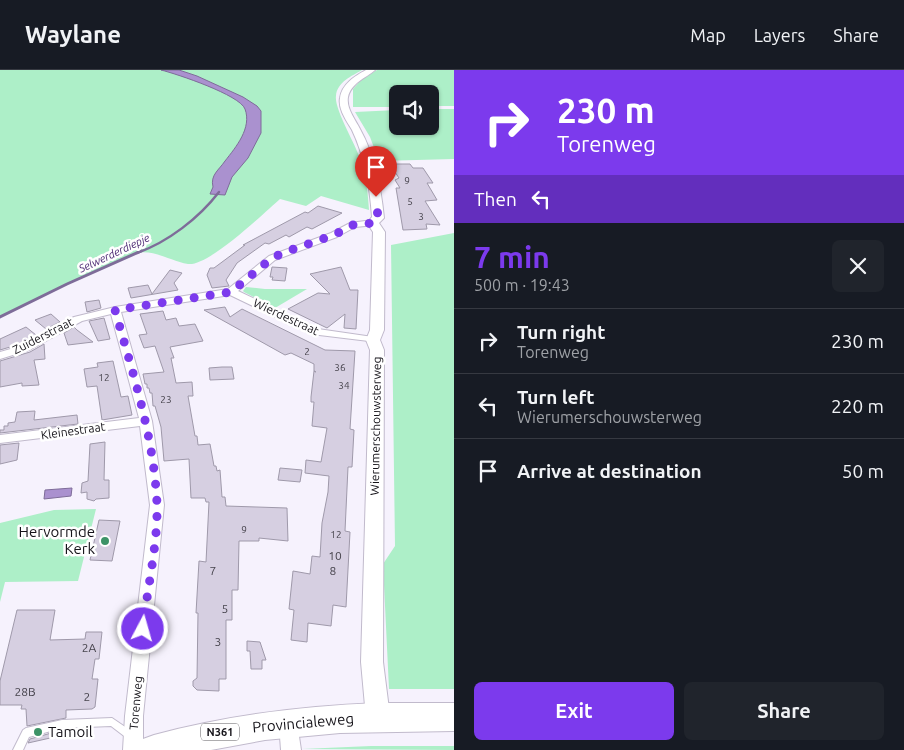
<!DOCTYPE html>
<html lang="en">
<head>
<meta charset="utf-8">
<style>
	body { margin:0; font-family:Ubuntu,sans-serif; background:#20242c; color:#f1f3f6; height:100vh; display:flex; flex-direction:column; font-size:19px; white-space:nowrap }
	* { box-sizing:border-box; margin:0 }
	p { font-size:16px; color:#9ea1a6 }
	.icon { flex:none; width:28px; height:28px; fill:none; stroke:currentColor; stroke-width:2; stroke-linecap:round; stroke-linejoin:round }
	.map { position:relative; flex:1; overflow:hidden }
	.panel { display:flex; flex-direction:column; background:#171b24; width:450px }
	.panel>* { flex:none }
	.hud { background:#7c3aed; color:#fff; overflow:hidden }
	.controls { position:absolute; left:389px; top:15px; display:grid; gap:10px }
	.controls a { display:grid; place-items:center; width:50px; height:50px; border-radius:8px; background:#171b24; box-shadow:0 1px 4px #0004; font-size:25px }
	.pin { position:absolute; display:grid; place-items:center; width:42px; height:42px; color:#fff; margin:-51px -21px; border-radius:50% 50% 50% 0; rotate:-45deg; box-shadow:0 0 5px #0007 }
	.pin .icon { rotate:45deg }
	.me { position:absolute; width:55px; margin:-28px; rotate:6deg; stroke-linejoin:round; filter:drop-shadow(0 0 4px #0008) }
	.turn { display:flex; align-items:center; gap:18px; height:105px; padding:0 20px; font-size:22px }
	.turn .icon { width:65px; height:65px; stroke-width:2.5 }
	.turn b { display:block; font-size:35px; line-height:42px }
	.then { display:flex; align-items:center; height:48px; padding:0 20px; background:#0003; gap:10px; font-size:19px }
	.round { display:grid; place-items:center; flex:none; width:52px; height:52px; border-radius:8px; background:#20242c }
	.summary { display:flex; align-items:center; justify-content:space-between; height:85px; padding:0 20px }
	h1 { font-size:30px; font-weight:700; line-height:38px; color:#7c3aed }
	.button { display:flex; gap:10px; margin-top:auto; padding:10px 20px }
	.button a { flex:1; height:58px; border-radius:8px; background:#7c3aed; color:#fff; font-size:20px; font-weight:700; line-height:58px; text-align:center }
	.button a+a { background:#20242c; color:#f1f3f6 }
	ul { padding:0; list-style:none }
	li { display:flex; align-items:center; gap:15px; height:65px; padding:0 20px; border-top:1px solid #363941 }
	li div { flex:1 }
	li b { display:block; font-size:19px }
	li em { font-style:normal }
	header { display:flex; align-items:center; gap:30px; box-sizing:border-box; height:70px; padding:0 25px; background:#171b24; border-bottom:1px solid #363941 }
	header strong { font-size:24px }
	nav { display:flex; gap:28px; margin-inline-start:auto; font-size:18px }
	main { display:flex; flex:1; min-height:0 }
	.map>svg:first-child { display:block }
	.green { fill:#adefc8 }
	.water { fill:#aa91cf; stroke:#7e6c99 }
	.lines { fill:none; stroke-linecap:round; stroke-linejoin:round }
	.stream-far1 { stroke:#7e6c99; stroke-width:2.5 }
	.stream { stroke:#7e6c99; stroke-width:3 }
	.building { fill:#d6cfe1; stroke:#9f99aa }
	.service-casing { stroke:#c1bacc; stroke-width:2 }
	.minor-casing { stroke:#c1bacc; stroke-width:2 }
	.tertiary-casing { stroke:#c1bacc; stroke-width:2 }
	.primary-casing { stroke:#c1bacc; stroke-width:2 }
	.service { fill:#fff; fill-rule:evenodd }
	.minor { fill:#fff; fill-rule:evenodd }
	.tertiary { fill:#fff; fill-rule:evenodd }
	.primary { fill:#fff; fill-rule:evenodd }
	.route { stroke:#7c3aed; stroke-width:9; stroke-dasharray:0 16.2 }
	.poi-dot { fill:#3d9367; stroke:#fff; stroke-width:2 }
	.labels { text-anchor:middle; stroke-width:5; stroke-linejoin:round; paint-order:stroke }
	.number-label { font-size:10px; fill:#46434c }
	.far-water-label { font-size:11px; font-style:italic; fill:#4c2973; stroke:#fff }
	.shield { fill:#fff; stroke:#5c5a5f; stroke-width:1 }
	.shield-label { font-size:11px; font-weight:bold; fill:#16141a }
	.street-label { font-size:12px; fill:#16141a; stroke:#fff }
	.near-number-label { font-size:12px; fill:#46434c }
	.near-poi-label { font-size:15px; fill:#16141a; stroke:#fff; text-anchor:end }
	.near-street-label { font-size:15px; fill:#16141a; stroke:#fff }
</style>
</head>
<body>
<header>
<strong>Waylane</strong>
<nav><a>Map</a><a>Layers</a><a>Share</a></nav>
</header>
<main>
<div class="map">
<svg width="454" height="680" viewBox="0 0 454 680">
	<rect width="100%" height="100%" fill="#f6f2fd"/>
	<g class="green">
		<path d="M0,0H362C352,6 337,12 336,26C334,39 356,75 361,91C366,107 368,123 369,140L321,126L306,136L280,129C264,143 208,197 188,194C170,191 154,179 136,183L67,214L0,247Z"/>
		<path d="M377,0H454V36H430V24H398L397,37H353V19L361,10Z"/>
		<path d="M430,39H454V89L379,91L370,67L355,42L397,40L398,56H430Z"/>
		<path d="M454,163V619H389L383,494L395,476L391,175Z"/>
		<path d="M246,217L265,219H307L275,238L244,222L243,221Z"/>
		<path d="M96,439L78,511L5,512L0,532V453L54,440Z"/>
		<path d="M371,676H454V680L302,679Z"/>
	</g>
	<g class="water">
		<path d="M161,0H179L197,6L243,27L257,36L261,41V63L248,88L232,107L225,125L210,124L213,117C210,105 219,100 225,91C236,77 252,58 245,39C240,25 177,4 161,0Z"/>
		<path d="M72,418L71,426L44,429L45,420Z"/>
	</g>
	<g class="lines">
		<path class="stream-far1" d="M137,183C168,172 199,148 219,122"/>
		<path class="stream" d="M0,247L67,214L141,181"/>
	</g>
	<g class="building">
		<path d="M396,94H410L413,98H423L433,113H427L437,130L425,131L440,155L426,154L427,159L403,160L396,118H400L395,110L399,108L391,96L397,95Z"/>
		<path d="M318,136L342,143L312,159L307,157L289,167L286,165L269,174L265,173L237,193L226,210L229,216L212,218L207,205L210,198H214L245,175H243L305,142L308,143Z"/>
		<path d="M272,197L287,198L285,211L272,210L273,207H270Z"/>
		<path d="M341,197L350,220H358L356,259L344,258L345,244L327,258L288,239L318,223L330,224L310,204Z"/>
		<path d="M170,200L182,203L174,213L178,220L131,228L128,218L148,215L152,224Z"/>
		<path d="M99,230L101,238L87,242L85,232Z"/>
		<path d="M225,237L230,247L242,239L325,280L355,281L350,359L354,360L352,397H348L345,461L350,462L346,537L333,535L331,556L308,553L307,572L291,570L294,540L289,539L293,501L310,504L312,486L320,487L322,453L328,422L329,406L305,403L306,390L321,392L327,358L312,356L314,332H311V327L314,301L316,302L314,301V294L291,283L285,285L204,240Z"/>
		<path d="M163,241L166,250L176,248L179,256L195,254L203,271L170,277L174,288H171L176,313L192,312L193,326H188L195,366H197L198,375L210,374L214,396H216L217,401L220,400L222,427H225L226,436L287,438L288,471L259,468V471H239L238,520H232V550H226V609H219V621L197,620L193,616V611L197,608L198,543H196L199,491L206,492L209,432H206L205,428H191L189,389L164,391L161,357L155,336H153L152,323H150L149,318H147V314H145L143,304L164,302L155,276L144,278L139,265L147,264L140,244Z"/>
		<path d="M51,244L60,252L46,259L35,250Z"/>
		<path d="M104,248L110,269L98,271L89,251Z"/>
		<path d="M26,257L36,265L20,274L0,280V269Z"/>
		<path d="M74,257L77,260L93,272L68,275L64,263Z"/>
		<path d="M44,274L45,289L34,290L39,315L22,316V313L0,317V291L30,282Z"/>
		<path d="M113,291L121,327L128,326L132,345L102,350L97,316L87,317L84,299L98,297L97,293Z"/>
		<path d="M222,297H232L234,309L210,310L209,298Z"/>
		<path d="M35,341L34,350L77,345L78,354L0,363V360H4V356H8V353L15,352L17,342Z"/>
		<path d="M105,372L104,410H109V428L96,429L94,431L87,429V422L81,423L82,413L88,411L90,374Z"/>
		<path d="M19,373L17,390L0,394V375Z"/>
		<path d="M280,398L302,400L300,412L278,410Z"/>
		<path d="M99,450L120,451L112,491L90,490Z"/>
		<path d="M17,540H55L50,570L85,569L86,562H102L99,589H95L92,609H98L95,637L92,639L66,640V648L27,656L26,639H21L22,635H0V611Z"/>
		<path d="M247,571L260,572L266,590H262V599H251L250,581H247Z"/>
		<path d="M62,660H67L68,664L28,673L30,669Z"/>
	</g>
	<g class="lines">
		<defs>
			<path id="service" d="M112,648L134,663L136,666L134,669L131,671L128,669L111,656L62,658L29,667L23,680H13L23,660L26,658L62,650Z"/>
			<g id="minor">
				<path d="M373,150L376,151V155L355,157L337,167L275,190L238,221L318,259L373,267L377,268L379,270L377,272L311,264L230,225L121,242L152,351L164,435L143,646V680H123L125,646L150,435L140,356L0,373V365L139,348L111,244L82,251L29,280L0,289V282L21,276L74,247L115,237L228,219L269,186L331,163L350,153Z"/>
				<path d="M288,644L295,647L297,653L301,680H281L279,653L281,647Z"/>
			</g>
			<path id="tertiary" d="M366,0H375C366,8 351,13 348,27C346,38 355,49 360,59C375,86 381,117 384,148L379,153L385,162L384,260L380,270L384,280L383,592L390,647L386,655L378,658L370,655L366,647L361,592L370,280L366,270L370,260L373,162L367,153L372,147C370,118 365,87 352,60C346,50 338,39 340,28C342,14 355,6 366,0Z"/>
			<path id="primary" d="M378,633H454V661L340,663L265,670L211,680H139L143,669L154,665C228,645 302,636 378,633Z"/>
		</defs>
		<use href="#service" class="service-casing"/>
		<use href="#minor" class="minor-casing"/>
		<use href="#tertiary" class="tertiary-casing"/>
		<use href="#primary" class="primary-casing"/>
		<use href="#service" class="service"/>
		<use href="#minor" class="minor"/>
		<use href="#tertiary" class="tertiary"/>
		<use href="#primary" class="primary"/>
	</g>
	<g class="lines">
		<path class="route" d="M143,559C147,518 158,475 157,434C154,367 133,304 115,240L231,222L272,188L285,182L334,165L353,155L373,153L378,148L376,127"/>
	</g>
	<g class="poi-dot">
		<circle cx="105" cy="471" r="5"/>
		<circle cx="38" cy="662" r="5"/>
	</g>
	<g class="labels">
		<g class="number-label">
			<text x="407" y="114">9</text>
			<text x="410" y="135">5</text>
			<text x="421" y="150">3</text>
			<text x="307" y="285">2</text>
			<text x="340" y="301">36</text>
			<text x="104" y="311">12</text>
			<text x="344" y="319">34</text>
			<text x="166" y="333">23</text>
			<text x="244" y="463">9</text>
			<text x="336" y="468">12</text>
		</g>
		<g class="far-water-label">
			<text transform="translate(114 183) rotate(-25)" y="4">Selwerderdiepje</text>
		</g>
		<rect class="shield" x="201" y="653.5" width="38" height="17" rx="4"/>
		<g class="shield-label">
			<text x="220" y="666">N361</text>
		</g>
		<g class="street-label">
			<text transform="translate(286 247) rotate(25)" y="4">Wierdestraat</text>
			<text transform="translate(43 266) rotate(-27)" y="4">Zuiderstraat</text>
			<text transform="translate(376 356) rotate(-89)" y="4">Wierumerschouwsterweg</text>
			<text transform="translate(73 361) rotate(-8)" y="4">Kleinestraat</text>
			<text transform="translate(136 633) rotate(-85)" y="4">Torenweg</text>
		</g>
		<g class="near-number-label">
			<text x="335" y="490">10</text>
			<text x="213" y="505">7</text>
			<text x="333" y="505">8</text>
			<text x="225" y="543">5</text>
			<text x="218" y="576">3</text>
			<text x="89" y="582">2A</text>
			<text x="25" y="626">28B</text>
			<text x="87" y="631">2</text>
		</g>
		<g class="near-poi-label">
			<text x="95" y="467">Hervormde<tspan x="95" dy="17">Kerk</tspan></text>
			<text x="48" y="667" text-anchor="start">Tamoil</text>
		</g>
		<g class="near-street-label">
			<text transform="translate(303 653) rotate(-5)" y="5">Provincialeweg</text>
		</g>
	</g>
</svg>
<div class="controls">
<a><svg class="icon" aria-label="sound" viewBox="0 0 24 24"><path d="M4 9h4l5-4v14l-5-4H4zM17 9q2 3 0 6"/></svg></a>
</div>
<div class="pin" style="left:376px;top:127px;background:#d93025"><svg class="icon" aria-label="arrive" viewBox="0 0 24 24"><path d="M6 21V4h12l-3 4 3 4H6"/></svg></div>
<svg class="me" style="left:143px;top:559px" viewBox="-20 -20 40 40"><circle r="17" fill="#7c3aed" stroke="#fff" stroke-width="3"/><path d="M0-11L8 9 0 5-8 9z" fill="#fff"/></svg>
</div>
<section class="panel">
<div class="hud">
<div class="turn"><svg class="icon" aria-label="right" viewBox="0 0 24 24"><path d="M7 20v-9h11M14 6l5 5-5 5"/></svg><div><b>230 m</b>Torenweg</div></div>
<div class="then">Then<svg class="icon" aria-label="left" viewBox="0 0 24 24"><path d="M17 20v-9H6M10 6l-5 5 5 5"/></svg></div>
</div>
<div class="summary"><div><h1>7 min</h1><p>500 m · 19:43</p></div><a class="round"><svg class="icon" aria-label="close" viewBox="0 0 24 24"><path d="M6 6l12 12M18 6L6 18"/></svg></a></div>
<ul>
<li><svg class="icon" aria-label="right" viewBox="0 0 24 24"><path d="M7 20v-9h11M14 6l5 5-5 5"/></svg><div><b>Turn right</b><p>Torenweg</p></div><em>230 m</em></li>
<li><svg class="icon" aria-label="left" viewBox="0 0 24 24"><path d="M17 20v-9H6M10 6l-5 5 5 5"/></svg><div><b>Turn left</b><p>Wierumerschouwsterweg</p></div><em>220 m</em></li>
<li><svg class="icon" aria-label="arrive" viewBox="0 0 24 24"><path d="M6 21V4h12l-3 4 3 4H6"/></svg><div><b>Arrive at destination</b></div><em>50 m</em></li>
</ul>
<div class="button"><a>Exit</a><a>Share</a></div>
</section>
</main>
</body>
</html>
